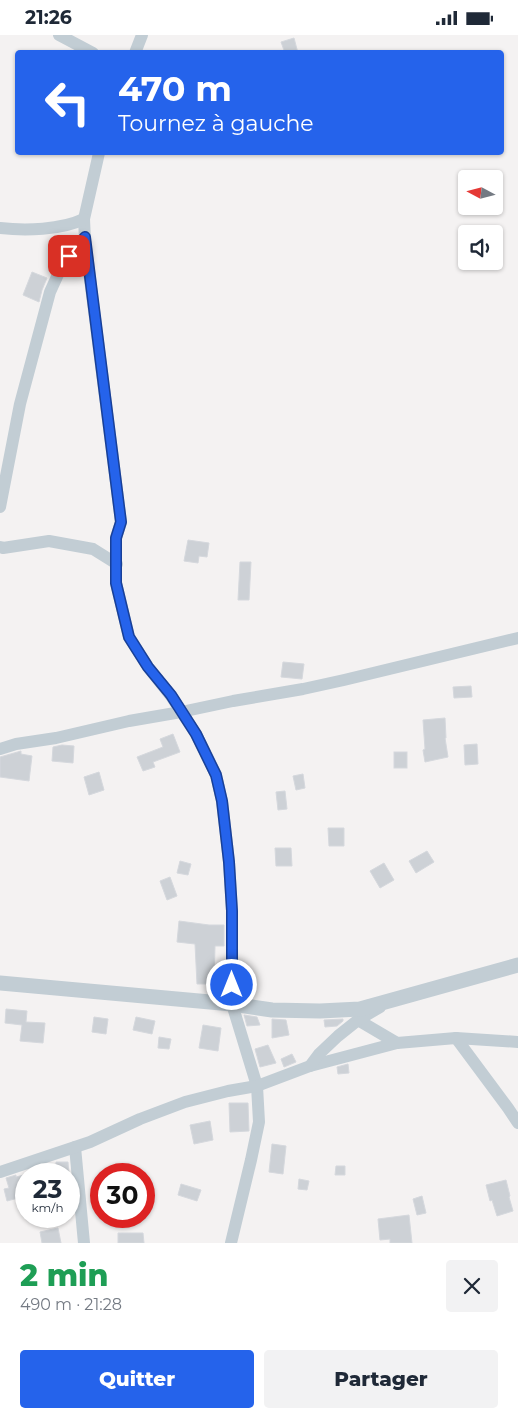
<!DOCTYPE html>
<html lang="fr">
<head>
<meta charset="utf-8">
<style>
	body { margin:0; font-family:Montserrat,sans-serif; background:#f2f2f3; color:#1f2937; height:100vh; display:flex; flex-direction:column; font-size:19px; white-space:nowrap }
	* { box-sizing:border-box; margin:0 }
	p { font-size:16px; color:#747a83 }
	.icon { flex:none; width:28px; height:28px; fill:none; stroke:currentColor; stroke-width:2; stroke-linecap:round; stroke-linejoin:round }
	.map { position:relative; height:1208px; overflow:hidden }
	.panel { display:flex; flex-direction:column; background:#fff; flex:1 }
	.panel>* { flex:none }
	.guide { position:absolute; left:15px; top:15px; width:489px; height:105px; border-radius:5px; box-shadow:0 1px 4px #0004; background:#2563eb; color:#fff; overflow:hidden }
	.needle { width:32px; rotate:277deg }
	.tools { position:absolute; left:458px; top:135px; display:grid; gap:10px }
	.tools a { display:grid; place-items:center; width:45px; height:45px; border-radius:5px; background:#fff; box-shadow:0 1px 4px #0004; font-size:25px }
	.speed { position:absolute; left:15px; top:1128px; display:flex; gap:10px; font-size:25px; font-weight:700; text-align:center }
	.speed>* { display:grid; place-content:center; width:65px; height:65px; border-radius:50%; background:#fff; box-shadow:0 1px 4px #0004; line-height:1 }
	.speed small { font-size:12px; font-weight:400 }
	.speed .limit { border:8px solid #d22; background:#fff; color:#111 }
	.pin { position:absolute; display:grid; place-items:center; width:42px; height:42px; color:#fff; margin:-21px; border-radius:10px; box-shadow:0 2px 8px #0006 }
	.me { position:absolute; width:55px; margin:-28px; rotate:0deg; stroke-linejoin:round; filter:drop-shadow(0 0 4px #0008) }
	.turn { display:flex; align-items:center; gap:18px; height:105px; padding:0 20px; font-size:22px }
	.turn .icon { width:65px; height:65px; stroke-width:2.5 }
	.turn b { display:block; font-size:35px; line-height:42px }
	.round { display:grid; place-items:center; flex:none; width:52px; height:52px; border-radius:5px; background:#f2f2f3 }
	.overview { display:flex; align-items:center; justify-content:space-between; height:85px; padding:0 20px }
	h1 { font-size:30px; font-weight:800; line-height:38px; color:#1e9e55 }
	.button { display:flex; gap:10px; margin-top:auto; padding:10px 20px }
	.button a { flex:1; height:58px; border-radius:5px; background:#2563eb; color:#fff; font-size:20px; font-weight:800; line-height:58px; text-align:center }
	.button a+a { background:#f2f2f3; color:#1f2937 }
	.status { display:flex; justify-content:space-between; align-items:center; height:35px; padding:0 25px; background:#fff; direction:ltr }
	.status svg { height:14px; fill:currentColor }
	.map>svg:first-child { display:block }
	.building { fill:#cdd1d6; stroke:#d5d8dd }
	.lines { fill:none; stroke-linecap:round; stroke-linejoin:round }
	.minor { stroke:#c2cdd4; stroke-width:12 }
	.tertiary { stroke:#c2cdd4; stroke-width:15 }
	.route-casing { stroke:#184099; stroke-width:12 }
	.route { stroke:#2563eb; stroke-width:9 }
</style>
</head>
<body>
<div class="status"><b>21:26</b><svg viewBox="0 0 49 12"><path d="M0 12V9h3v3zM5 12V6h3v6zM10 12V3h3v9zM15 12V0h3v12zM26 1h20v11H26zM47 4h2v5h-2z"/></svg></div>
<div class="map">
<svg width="518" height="1208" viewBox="0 0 518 1208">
	<rect width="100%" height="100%" fill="#f4f2f2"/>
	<g class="building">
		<path d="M294,3L298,18H285L281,7Z"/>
		<path d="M32,237L47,243L42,255L39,267L23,260Z"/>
		<path d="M188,505L209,508L207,522L199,521L198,528L184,526Z"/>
		<path d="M240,527H251L249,565H238Z"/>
		<path d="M283,627L304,629L302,644L281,642Z"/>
		<path d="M471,651L472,662L454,663L453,652Z"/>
		<path d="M445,683L446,703H445L448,722L425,727L423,715L425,714L423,685Z"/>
		<path d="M173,699L180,717L153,727L155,732L143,736L137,722L163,712L160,704Z"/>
		<path d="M477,709L478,729L465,730L464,710Z"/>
		<path d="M62,710L74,711L73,728L52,726L53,712Z"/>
		<path d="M21,716V719L32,721L29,746L0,742V722Z"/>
		<rect x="394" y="717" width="13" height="16"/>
		<path d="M99,737L104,755L89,760L84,742Z"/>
		<path d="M303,739L305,753L296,755L293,741Z"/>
		<path d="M285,756L287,774L278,775L276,757Z"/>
		<path d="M328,793H344V811H329Z"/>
		<path d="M275,813H291L292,831H276Z"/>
		<path d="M427,816L434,827L416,838L409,826Z"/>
		<path d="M180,826L191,829L188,840L177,838Z"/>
		<path d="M384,828L394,845L380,853L370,836Z"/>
		<path d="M170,842L177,861L167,865L160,846Z"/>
		<path d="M179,886L209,890H224V911H215L214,949H197L195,909L177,907Z"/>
		<path d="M6,974L27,976L26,987L45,988L43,1008L20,1006L22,990L5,988Z"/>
		<path d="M244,980L257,982L260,990L247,991Z"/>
		<path d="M94,982L108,984L106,999L92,997Z"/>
		<path d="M136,982L155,986L152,999L133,995Z"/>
		<path d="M272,984L286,985L289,1000L272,1003Z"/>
		<path d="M343,984V986L337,991L325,992L324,985Z"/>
		<path d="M203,990L221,993L218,1016L199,1013Z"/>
		<path d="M159,1002L171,1004L169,1014L158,1013Z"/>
		<path d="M268,1010L276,1028L260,1032L255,1014Z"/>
		<path d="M292,1019L296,1027L284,1032L281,1024Z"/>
		<path d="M348,1029L349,1038L338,1039L337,1032Z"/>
		<path d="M229,1068H248L249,1096L230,1097Z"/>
		<path d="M210,1086L213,1105L194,1109L190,1090Z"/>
		<path d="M272,1109L286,1111L283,1139L269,1137Z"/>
		<path d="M56,1127H68L69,1139H56Z"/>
		<path d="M336,1131H345V1140H335Z"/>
		<path d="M16,1140V1142L24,1140L26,1150V1161L7,1166L4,1154L9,1153L6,1143Z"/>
		<path d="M299,1144L309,1146L307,1155L298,1154Z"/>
		<path d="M506,1145L510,1161L509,1162L513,1176L497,1181L492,1165L490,1166L486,1150Z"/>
		<path d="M181,1149L201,1155L197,1166L178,1160Z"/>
		<path d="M422,1161L426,1178L417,1180L413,1164Z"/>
		<path d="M409,1180L412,1208H390V1204L380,1205L378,1184Z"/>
		<path d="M58,1193L61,1208H42L40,1197Z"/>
		<path d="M118,1198H143L144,1208H118Z"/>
	</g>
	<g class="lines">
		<g class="minor">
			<path d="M59,0L93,18"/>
			<path d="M135,18L142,0"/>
			<path d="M99,118L84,184L85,205L121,487L116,503V548L129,602L148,632L171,661L196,699L216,740L222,766L229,827L232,876V969L257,1051L259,1087L251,1125L231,1208"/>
			<path d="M0,193C25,196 61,195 84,184"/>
			<path d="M0,472L20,369L50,257L60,235L85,202"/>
			<path d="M0,512L3,513L49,506L93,514L117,529"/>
			<path d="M0,714L16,709L56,703L129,686L181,677L233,666L303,654L344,645L518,603"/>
			<path d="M358,985L397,1008"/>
			<path d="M456,1003L508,1073L518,1088"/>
			<path d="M310,1031L397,1008L456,1003L518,1007"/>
			<path d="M75,1112L84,1208"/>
			<path d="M0,1137L90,1107L140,1084L185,1067L228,1056L257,1051L310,1031L319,1019L338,1001L358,985L380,972"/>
		</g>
		<path class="tertiary" d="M0,948L232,969L272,975L320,976L360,974L518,930"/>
	</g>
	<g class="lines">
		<defs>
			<path id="route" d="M69,221L85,202L121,487L116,503V548L129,602L148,632L171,660L196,699L216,740L222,766L229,827L232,876V950"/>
		</defs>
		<use href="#route" class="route-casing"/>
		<use href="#route" class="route"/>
	</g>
</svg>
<div class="tools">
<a><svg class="needle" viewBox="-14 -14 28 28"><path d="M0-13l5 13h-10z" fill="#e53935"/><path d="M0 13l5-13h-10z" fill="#747a83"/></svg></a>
<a><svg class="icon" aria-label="sound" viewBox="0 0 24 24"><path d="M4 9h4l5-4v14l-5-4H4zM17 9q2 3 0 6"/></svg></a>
</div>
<div class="speed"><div>23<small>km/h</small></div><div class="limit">30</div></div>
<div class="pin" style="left:69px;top:221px;background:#d93025"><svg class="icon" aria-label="arrive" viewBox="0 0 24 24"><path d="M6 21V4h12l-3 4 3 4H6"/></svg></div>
<svg class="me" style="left:232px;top:950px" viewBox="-20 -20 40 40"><circle r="17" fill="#2563eb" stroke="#fff" stroke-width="3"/><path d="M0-11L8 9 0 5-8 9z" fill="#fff"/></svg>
<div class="guide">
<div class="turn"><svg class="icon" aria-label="left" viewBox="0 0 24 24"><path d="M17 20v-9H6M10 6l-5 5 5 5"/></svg><div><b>470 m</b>Tournez à gauche</div></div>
</div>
</div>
<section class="panel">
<div class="overview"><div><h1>2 min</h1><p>490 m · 21:28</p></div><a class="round"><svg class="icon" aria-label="close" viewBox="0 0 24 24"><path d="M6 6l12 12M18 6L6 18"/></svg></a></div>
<div class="button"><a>Quitter</a><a>Partager</a></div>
</section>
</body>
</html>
